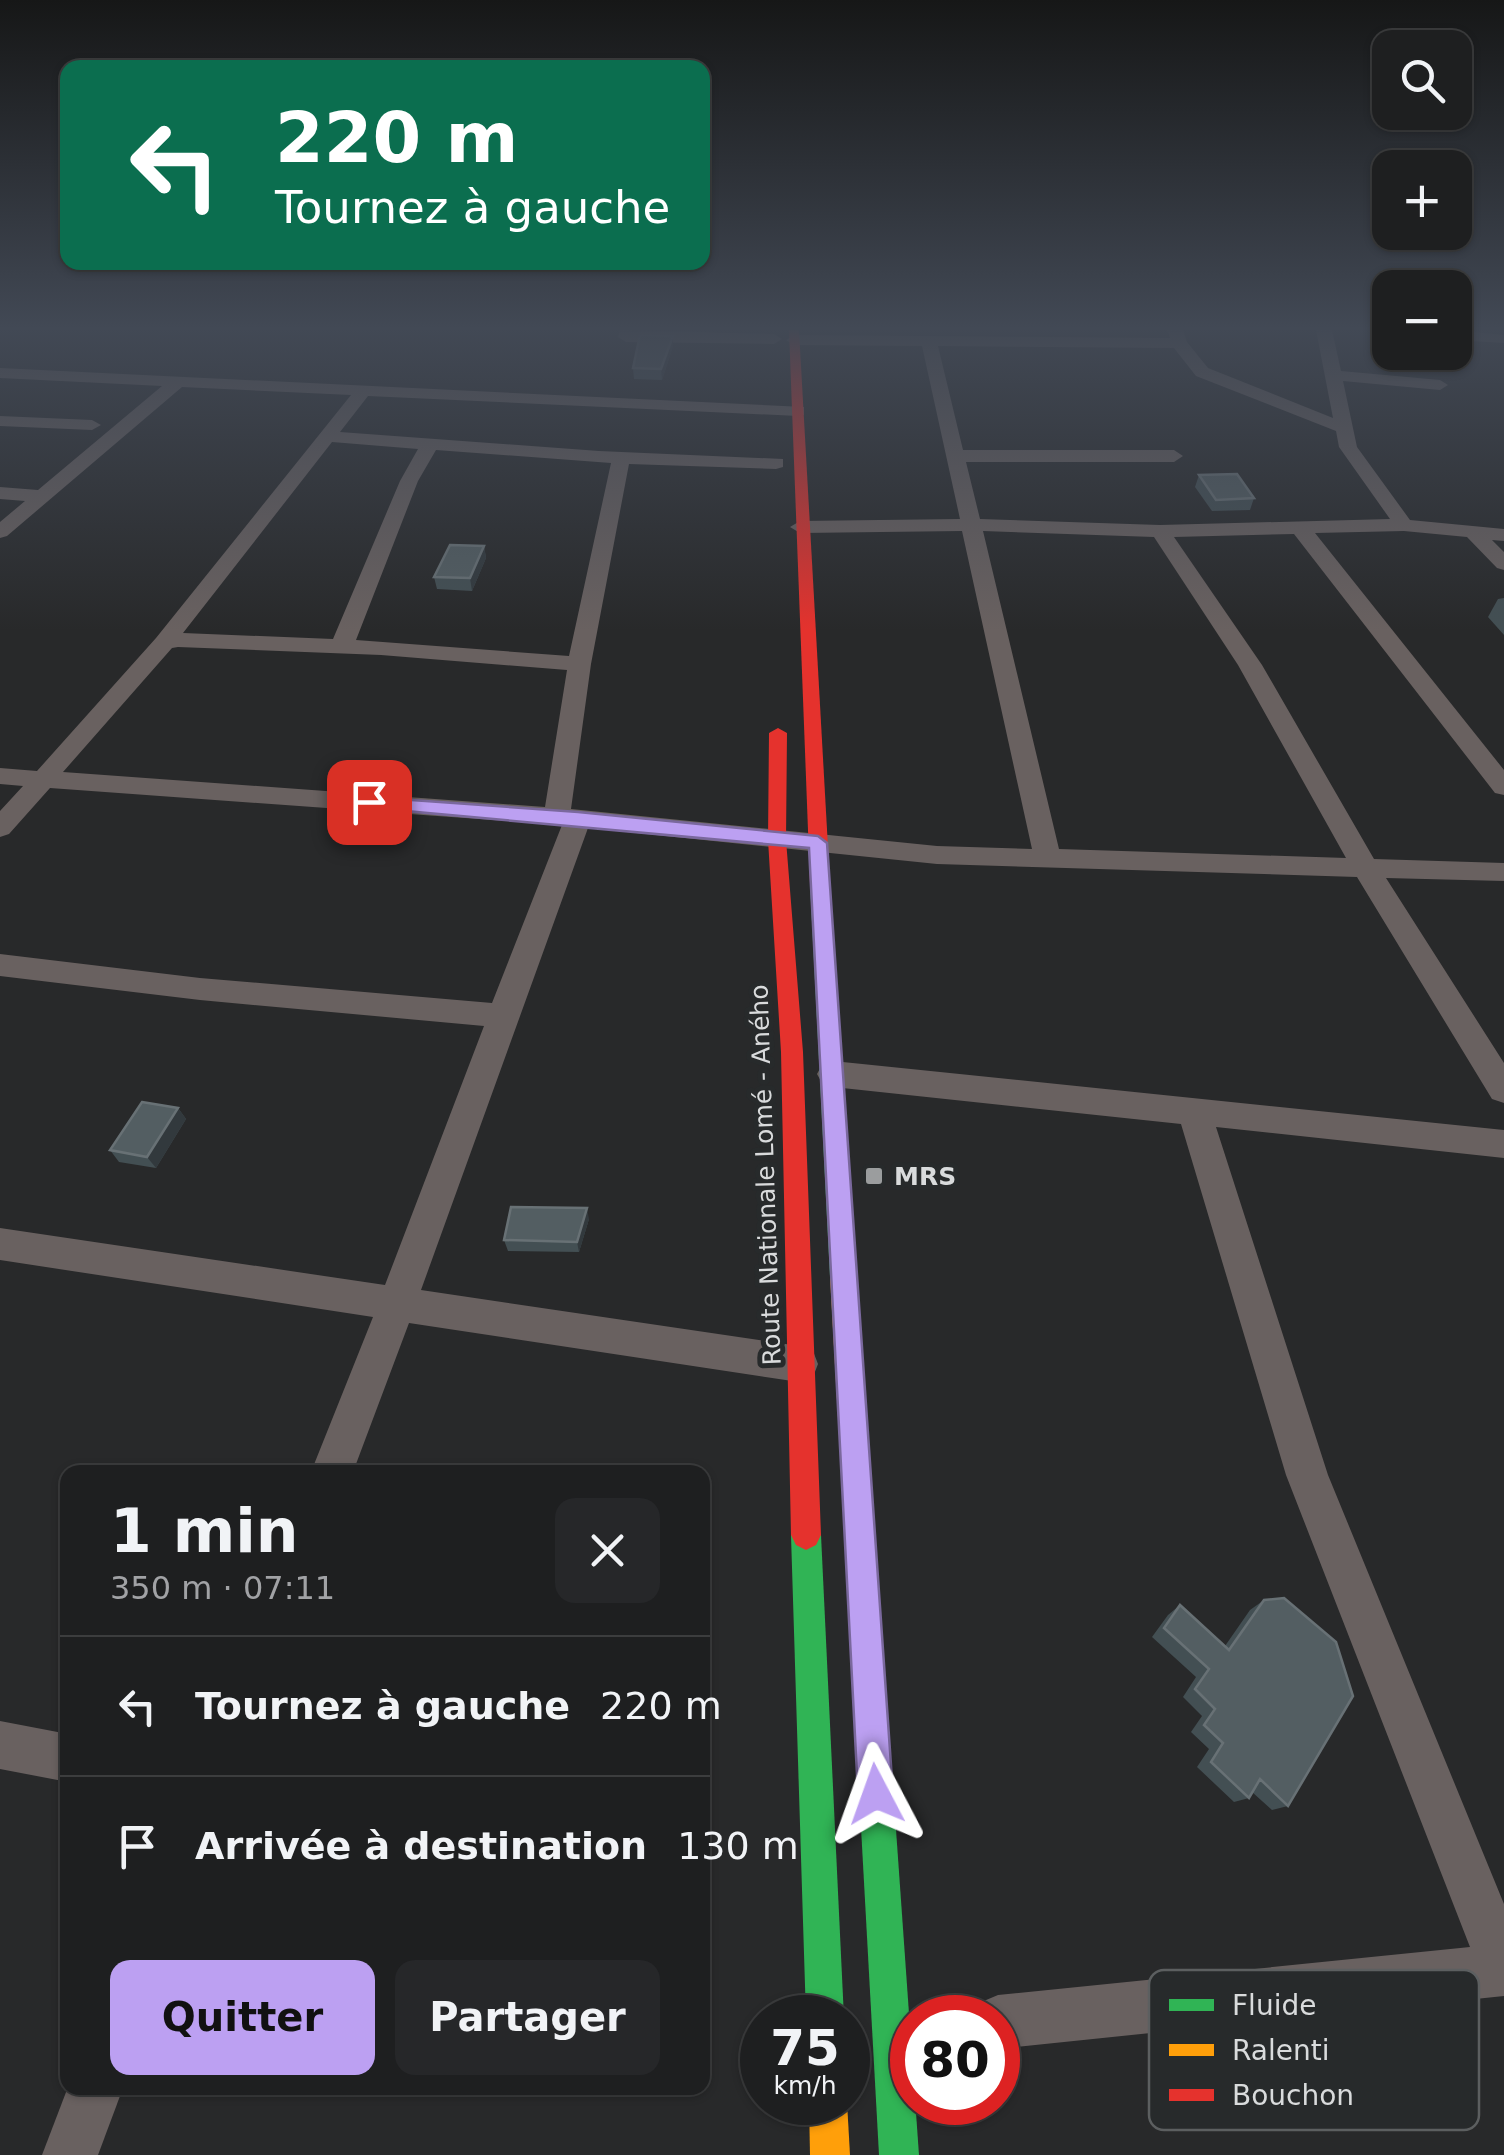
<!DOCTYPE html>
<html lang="fr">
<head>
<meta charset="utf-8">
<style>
	body { margin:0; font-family:"DejaVu Sans",sans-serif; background:#262729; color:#f1f3f6; height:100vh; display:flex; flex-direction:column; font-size:38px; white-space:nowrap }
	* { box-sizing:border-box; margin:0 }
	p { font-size:32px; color:#a1a2a5 }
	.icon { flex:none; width:55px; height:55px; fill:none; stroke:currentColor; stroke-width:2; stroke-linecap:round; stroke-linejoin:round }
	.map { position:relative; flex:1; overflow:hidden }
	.drawer { position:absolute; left:60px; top:1465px; width:650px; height:630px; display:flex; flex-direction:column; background:#1e1f20; border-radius:20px; box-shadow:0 2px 8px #0004,0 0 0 2px #3c3d3e }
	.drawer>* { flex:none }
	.banner { position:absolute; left:60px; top:60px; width:650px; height:210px; border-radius:20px; box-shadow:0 2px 8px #0004,0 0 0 2px #3c3d3e; background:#0b6e4f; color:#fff; overflow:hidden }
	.tools { position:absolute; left:1372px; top:30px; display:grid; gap:20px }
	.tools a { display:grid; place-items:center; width:100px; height:100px; border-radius:20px; background:#1e1f20; box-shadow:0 2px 8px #0004,0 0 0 2px #3c3d3e; font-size:50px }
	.speed { position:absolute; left:740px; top:1995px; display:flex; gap:20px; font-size:50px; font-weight:700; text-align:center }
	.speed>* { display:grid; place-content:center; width:130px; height:130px; border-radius:50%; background:#1e1f20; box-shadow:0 2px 8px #0004,0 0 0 2px #3c3d3e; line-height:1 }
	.speed small { font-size:25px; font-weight:400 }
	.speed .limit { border:15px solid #d22; background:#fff; color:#111 }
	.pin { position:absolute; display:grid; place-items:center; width:85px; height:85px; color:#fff; margin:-42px; border-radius:20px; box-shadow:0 5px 15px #0006 }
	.me { position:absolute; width:110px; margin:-55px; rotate:356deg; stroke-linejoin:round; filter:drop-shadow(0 0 8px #0008) }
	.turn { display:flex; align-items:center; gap:35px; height:210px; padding:0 50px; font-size:45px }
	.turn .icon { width:130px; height:130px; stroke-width:2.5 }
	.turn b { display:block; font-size:70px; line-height:85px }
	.round { display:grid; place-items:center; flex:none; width:105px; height:105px; border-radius:20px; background:#262729 }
	.summary { display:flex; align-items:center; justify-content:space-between; height:170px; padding:0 50px }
	h1 { font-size:60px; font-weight:800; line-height:75px }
	.primary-button { display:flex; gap:20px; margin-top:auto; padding:20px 50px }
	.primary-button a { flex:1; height:115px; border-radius:20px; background:#bca0f2; color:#111; font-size:40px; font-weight:800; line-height:115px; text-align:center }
	.primary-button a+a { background:#262729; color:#f1f3f6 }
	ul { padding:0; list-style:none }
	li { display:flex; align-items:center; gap:30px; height:140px; padding:0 50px; border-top:2px solid #3c3d3e }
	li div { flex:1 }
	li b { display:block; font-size:38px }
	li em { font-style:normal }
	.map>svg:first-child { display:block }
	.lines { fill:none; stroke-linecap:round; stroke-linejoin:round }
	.street { fill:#696160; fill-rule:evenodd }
	.fast { fill:#30b455; fill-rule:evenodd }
	.slow { fill:#ff9f0a; fill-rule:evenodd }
	.jam { fill:#e5322d; fill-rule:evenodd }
	.wall { fill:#434f53 }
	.shaded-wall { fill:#32393d }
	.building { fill:#535e62; stroke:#687175; stroke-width:2.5 }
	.route { fill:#bca0f2; stroke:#7a689d; stroke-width:2.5 }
	.poi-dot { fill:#9b9d9e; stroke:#272a2b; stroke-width:4 }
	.labels { text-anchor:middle; stroke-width:10; stroke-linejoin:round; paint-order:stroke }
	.street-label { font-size:25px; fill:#d9dbdc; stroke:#272a2b }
	.poi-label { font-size:25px; font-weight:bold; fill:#d9dbdc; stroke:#272a2b; text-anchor:start }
	.key { fill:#272a2b; stroke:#5c5f60; stroke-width:2.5 }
	.key-label { font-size:28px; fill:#d9dbdc }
</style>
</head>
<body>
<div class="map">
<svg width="1504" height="2155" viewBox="0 0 1504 2155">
	<rect width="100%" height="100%" fill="#28292a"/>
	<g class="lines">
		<g class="street">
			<path d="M620,330L774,334L782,339L774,344L626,342L618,337Z"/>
			<path d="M1167,330H1183L1187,342L1208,368L1333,418L1316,330H1332L1341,371L1440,380L1448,385L1440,390L1343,381L1357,447L1410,520L1504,529V541L1492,540L1504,552V570L1497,568L1467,537L1404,531L1315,533L1504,770V795L1495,793L1294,534L1174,537L1262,665L1374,859L1504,863V881L1386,878L1504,1063V1103L1492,1099L1357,877L937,864L588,828L421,1290L799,1346L813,1351L818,1364L813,1377L799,1382L409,1323L353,1472H311L373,1317L0,1260V1228L385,1285L484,1026L200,1000L0,976V954L200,978L492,1003L562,825L50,788L9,834L0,837V811L23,786L0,784V768L37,771L156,638L351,395L182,387L7,536L0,538V522L25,501L0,499V487L38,490L162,386L0,378V368L804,407V415L798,416L368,396L340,432L599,451L783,459V467L776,469L629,464L591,664L571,809L937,846L1032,849L962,531L800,533L790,527L800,521L960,519L922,346L794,345L786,340L794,335L1170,338ZM938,346L1174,348L1196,376L1336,431L1339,447L1390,519L1160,525L980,519L966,462H1174L1183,456L1174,450H963ZM332,442L418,449L400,481L333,639L183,633ZM436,450L611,463L569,656L356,640L418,481ZM983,531L1154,537L1238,665L1346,858L1059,849ZM178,647L381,655L567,670L545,807L63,772L172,648Z"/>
			<path d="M1455,330L1504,335V343L1455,340Z"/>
			<path d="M0,416L92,420L101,425L92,430L0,426Z"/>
			<path d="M833,1061L1504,1130V1158L1216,1127L1328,1475L1504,1904V1996L998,2049V2018H973L979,2003L998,1995L1470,1947L1286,1475L1181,1124L833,1087L822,1083L817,1074L822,1065Z"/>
			<path d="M0,1721L68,1734V1782L0,1769Z"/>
			<path d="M68,2087L123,2088L98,2155H42Z"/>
		</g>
		<g class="fast">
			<path d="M820,876L830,883L856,1276L852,1284L843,1287L834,1284L830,1276L810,883Z"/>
			<path d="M806,1520L816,1525L821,1535L844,2018H806L791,1535L796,1525Z"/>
			<path d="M875,1756L887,1761L892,1773L919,2155H879L858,1773L863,1761Z"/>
		</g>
		<g class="slow">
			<path d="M843,1265L852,1268L856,1276L892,1773L887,1785L875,1790L863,1785L858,1773L830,1276L834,1268Z"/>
			<path d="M809,2102H847L850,2155H810Z"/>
		</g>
		<g class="jam">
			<path d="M789,330H799L830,883L820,890L810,883Z"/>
			<path d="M778,728L787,733L786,840L803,1052L821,1535L816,1545L806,1550L796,1545L791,1535L781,1052L768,840L769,733Z"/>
		</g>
	</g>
	<g class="wall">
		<path d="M673,346L662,380L634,379L633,368Z"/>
		<path d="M1199,475L1254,498L1250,510L1212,511L1195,487Z"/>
		<path d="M484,546L486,558L472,591L437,589L434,577Z"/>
		<path d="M1504,598V635L1488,617L1498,599Z"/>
		<path d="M178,1108L186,1119L156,1168L119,1162L110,1150Z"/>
		<path d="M589,1219L579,1252L508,1251L504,1240Z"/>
		<path d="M1264,1600L1288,1806L1272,1810L1252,1792L1249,1798L1234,1802L1197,1767L1209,1749L1191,1732L1202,1716L1183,1697L1196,1677L1152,1637L1168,1615L1180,1605L1225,1646L1250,1610Z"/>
	</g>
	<g class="shaded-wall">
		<path d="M673,336V346L662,380L661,369Z"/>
		<path d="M484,546L486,558L472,591L470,578Z"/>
		<path d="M178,1108L186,1119L156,1168L147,1157Z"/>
		<path d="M587,1208L589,1219L579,1252L577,1242Z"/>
	</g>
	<g class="building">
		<path d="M640,335L673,336L661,369L633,368Z"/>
		<path d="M1237,474L1254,498L1216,500L1199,475Z"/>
		<path d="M450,545L484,546L470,578L434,577Z"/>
		<path d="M142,1102L178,1108L147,1157L110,1150Z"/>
		<path d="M511,1207L587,1208L577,1242L504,1240Z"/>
		<path d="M1284,1598L1336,1642L1353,1696L1288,1806L1260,1779L1249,1798L1211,1762L1223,1743L1204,1725L1215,1709L1195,1689L1209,1669L1164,1628L1180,1605L1229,1650L1264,1600Z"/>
	</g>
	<linearGradient id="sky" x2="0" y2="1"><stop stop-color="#161717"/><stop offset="0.52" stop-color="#424955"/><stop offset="1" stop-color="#424955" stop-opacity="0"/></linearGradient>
	<rect width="1504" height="631" fill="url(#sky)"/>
	<path class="route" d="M369,797L578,812L818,836L827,843L893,1794L888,1807L876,1812L863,1807L858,1794L809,848L362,807L360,802Z"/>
	<rect class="poi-dot" x="864" y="1166" width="20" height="20" rx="5"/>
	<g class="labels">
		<g class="street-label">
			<text transform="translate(765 1175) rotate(-92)" y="9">Route Nationale Lomé - Aného</text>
		</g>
		<g class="poi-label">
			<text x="894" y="1185">MRS</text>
		</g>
	</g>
	<rect x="1149" y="1970" width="330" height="160" rx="15" class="key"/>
	<rect x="1169" y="1999" width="45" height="12" fill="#30b455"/>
	<rect x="1169" y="2044" width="45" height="12" fill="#ff9f0a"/>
	<rect x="1169" y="2089" width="45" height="12" fill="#e5322d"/>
	<g class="key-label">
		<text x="1232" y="2015">Fluide</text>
		<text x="1232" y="2060">Ralenti</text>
		<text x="1232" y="2105">Bouchon</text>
	</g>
</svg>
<div class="tools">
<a><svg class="icon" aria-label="search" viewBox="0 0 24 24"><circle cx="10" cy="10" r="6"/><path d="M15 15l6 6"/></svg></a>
<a>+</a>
<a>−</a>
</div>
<div class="speed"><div>75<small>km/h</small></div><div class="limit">80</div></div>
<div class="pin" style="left:369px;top:802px;background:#d93025"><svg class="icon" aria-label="arrive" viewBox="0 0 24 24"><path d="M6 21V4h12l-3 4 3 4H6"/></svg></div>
<svg class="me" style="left:876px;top:1794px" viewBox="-20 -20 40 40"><path d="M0-17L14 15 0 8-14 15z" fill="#bca0f2" stroke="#fff" stroke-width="4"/></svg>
<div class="banner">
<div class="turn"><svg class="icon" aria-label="left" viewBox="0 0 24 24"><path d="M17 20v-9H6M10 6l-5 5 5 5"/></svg><div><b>220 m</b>Tournez à gauche</div></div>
</div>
<section class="drawer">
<div class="summary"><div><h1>1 min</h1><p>350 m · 07:11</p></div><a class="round"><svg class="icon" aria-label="close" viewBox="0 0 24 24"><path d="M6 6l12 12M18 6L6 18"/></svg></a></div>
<ul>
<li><svg class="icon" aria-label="left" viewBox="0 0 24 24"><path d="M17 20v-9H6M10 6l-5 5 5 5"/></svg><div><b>Tournez à gauche</b></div><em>220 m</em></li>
<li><svg class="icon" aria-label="arrive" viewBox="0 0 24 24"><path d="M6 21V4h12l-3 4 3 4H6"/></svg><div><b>Arrivée à destination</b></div><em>130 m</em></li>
</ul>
<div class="primary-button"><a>Quitter</a><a>Partager</a></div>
</section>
</div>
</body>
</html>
